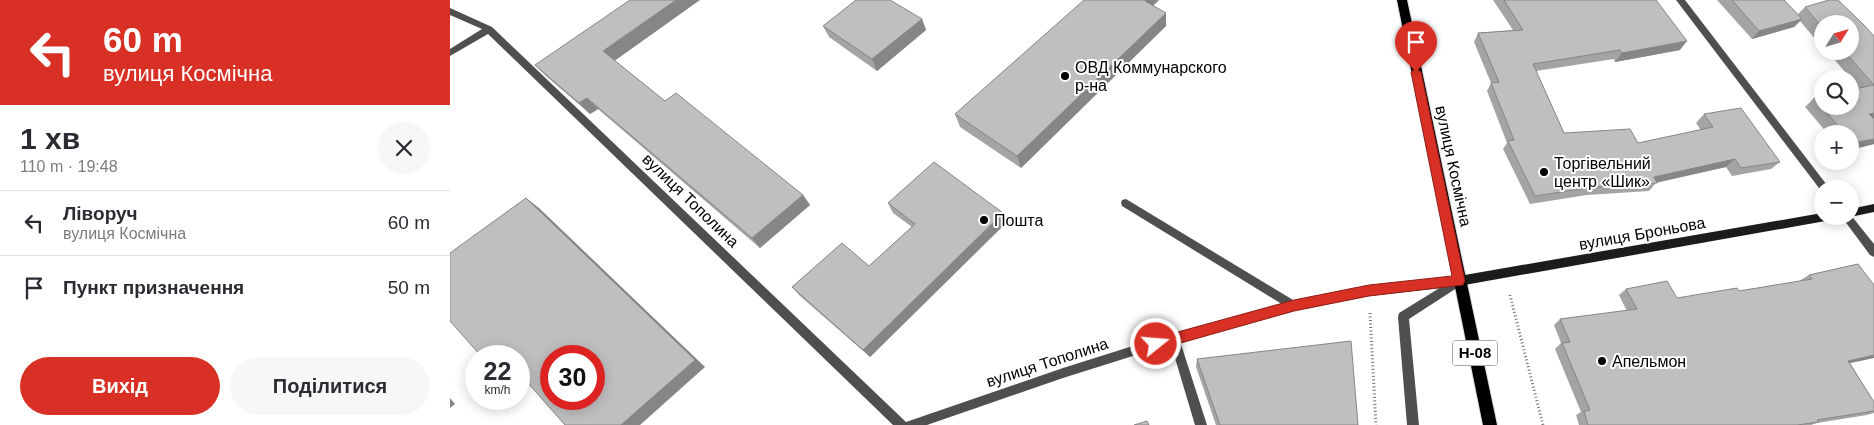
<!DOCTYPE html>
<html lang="uk">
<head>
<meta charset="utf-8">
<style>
	body { margin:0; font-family:Arial,sans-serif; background:#f7f7f7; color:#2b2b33; height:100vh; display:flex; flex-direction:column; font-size:19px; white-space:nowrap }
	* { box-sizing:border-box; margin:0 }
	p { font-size:16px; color:#7c7c81 }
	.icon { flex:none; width:28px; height:28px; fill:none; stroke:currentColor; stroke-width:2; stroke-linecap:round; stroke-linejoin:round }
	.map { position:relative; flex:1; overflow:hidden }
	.panel { display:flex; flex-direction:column; background:#fff; width:450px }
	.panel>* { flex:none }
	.banner { background:#d93025; color:#fff; overflow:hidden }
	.needle { width:32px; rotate:53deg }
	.controls { position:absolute; left:1364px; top:15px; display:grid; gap:10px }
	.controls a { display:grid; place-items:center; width:45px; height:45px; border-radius:50%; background:#fff; box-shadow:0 2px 12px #0003; font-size:25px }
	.speed { position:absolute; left:15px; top:345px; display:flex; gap:10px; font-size:25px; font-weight:700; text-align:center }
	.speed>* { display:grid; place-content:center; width:65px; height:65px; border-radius:50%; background:#fff; box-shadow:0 2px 12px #0003; line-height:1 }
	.speed small { font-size:12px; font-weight:400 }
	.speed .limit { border:8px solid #d22; background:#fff; color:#111 }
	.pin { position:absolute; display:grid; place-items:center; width:42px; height:42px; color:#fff; margin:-51px -21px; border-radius:50% 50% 50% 0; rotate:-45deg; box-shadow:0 0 5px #0007 }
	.pin .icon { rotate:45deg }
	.me { position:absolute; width:55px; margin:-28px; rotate:73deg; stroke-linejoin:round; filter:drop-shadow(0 0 4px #0008) }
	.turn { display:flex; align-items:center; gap:18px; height:105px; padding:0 20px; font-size:22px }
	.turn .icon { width:65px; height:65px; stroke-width:2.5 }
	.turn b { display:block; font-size:35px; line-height:42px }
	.round { display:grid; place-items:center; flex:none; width:52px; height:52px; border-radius:26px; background:#f7f7f7 }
	.headline { display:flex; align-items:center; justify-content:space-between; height:85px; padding:0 20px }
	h1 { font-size:30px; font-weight:700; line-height:38px }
	.cta { display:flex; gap:10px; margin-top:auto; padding:10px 20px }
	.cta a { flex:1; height:58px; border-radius:30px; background:#d93025; color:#fff; font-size:20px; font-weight:700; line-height:58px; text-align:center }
	.cta a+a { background:#f7f7f7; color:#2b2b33 }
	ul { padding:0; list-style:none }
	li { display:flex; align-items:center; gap:15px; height:65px; padding:0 20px; border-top:1px solid #e1e1e2 }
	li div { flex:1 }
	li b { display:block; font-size:19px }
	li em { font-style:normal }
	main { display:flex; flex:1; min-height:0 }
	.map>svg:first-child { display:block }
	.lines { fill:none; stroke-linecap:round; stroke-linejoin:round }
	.primary-casing { stroke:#dbdbdb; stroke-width:2 }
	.path { stroke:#717171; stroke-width:3; stroke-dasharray:1 2.5; stroke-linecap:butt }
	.lane { fill:#4f4f4f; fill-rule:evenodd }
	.street { fill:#4f4f4f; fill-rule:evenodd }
	.secondary { fill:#1c1c1c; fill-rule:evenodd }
	.primary { fill:#000; fill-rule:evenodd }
	.wall { fill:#a4a4a4 }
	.shaded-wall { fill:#868686 }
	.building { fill:#bfbfbf; stroke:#868686; fill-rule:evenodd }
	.route { fill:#d93025; stroke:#8d1f18 }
	.poi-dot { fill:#000; stroke:#fff; stroke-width:2 }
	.labels { text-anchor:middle; stroke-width:4; stroke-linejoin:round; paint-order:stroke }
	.shield { fill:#fff; stroke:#4c4c4c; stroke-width:1 }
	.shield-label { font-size:15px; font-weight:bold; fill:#000 }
	.poi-label { font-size:16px; fill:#000; stroke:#fff; text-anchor:start }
	.street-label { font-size:16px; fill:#000; stroke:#fff }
</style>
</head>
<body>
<main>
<section class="panel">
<div class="banner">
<div class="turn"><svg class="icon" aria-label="left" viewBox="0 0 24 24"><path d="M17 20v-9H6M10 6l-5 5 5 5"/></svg><div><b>60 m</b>вулиця Космічна</div></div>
</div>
<div class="headline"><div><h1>1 хв</h1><p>110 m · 19:48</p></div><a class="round"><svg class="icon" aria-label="close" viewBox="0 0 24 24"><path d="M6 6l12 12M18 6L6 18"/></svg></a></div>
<ul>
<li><svg class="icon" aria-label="left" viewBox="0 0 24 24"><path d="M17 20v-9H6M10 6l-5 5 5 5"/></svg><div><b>Ліворуч</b><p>вулиця Космічна</p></div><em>60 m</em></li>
<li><svg class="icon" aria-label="arrive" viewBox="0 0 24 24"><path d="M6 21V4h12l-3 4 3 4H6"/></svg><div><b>Пункт призначення</b></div><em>50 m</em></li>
</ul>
<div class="cta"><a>Вихід</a><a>Поділитися</a></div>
</section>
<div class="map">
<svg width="1424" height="425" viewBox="0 0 1424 425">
	<rect width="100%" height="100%" fill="#fff"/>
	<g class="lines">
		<defs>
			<path id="primary" d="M947,0H957L1047,425H1033Z"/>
		</defs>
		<use href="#primary" class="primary-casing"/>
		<g class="path">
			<path d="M1060,295L1093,425"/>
			<path d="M920,313L926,425"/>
		</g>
		<g class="lane">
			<path d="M676,199L848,303L849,306L848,309L844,311L840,309L672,206L671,203L672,200Z"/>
			<path d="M1009,276L1013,278L1014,281L1013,284L959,319L969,425H957L948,317L949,313Z"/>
			<path d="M724,333L728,334L729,338L757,425H745L719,338L720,334Z"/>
		</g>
		<g class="street">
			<path d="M1226,0H1235L1380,189H1372V192Z"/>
			<path d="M0,8L42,27L456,422L613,368L724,333L844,301L919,286L1009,276L1013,278L1014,281L1013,284L1009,286L919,296L844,311L724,343L613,378L477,425H443L38,34L0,56V49L32,29L0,15Z"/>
			<path d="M1400,214L1424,244V257L1420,255L1391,216H1400Z"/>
		</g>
		<g class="secondary">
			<path d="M1424,204V212L1400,217L1397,216H1400V209Z"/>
			<path d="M1372,213V216H1386L1385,219L1381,220L1009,286L1005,284L1004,281L1005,278L1009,276Z"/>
		</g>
		<use href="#primary" class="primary"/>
	</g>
	<g class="wall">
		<path d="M1043,0H1206L1230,50L1165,62L1164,59L1086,71L1114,133L1188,143L1251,130L1246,123L1254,114L1330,162L1321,169L1282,176L1276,167L1206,183L1199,191L1137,195L1080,204L1053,149L1057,143L1037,91L1041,83L1024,42L1028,33L1063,30Z"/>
		<path d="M1267,0H1333L1348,14L1355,7L1424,36V144L1400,150V134H1378L1355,107L1364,98L1409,88L1377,51H1400L1372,24V47L1350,21L1344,27L1302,39Z"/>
		<path d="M703,6L716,13V26L571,168L510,127L505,114Z"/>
		<path d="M472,19L476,30L427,71L379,37L373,26Z"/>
		<path d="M165,61L215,101L353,195L360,205L310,248L148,109L140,114L96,76L85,65Z"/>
		<path d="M438,203L553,213L556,223L420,357L350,296L342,287L419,266L462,227L443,213Z"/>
		<path d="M1408,264L1400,363L1424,402V413L1417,415L1367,423L1361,425H1129L1126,415L1131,412L1105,349L1111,343L1104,325L1110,319L1177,311L1169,295L1176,289L1227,298L1289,291L1349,281L1359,275Z"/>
		<path d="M747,359L908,425H766L746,367Z"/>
	</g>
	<g class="shaded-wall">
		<path d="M226,0H250L163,62L153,51Z"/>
		<path d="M696,0H709L695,14V1Z"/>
		<path d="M716,13V26L571,168L567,156Z"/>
		<path d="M472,19L476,30L427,71L422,59Z"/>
		<path d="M1352,19L1344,27L1302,39L1309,31Z"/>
		<path d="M1237,41L1230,50L1165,62L1172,53Z"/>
		<path d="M137,98L148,109L140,114L129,103Z"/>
		<path d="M1424,113V119L1419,114Z"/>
		<path d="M1424,139V144L1400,150V146L1403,143Z"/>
		<path d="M1285,159L1276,167L1203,183L1204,177Z"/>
		<path d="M353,195L360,205L310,248L302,238Z"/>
		<path d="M76,198L89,208L255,367L190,425H171Z"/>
		<path d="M553,213L556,223L420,357L413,350Z"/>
		<path d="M45,347L59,356H34Z"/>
		<path d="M1424,355V358L1387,366L1398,361Z"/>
		<path d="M0,398L5,404L0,408Z"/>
	</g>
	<g class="building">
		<path d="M180,0H226L153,51L215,101L226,93L353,195L302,238L137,98L129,103L85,65Z"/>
		<path d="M406,0H440L472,19L422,59L373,26Z"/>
		<path d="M634,0H696L695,1L716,13L567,156L505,114Z"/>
		<path d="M1054,0H1206L1237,41L1172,53L1170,50L1083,64L1114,133L1180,129L1188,143L1263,127L1254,114L1291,108L1330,162L1291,168L1285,159L1204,177L1207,183L1144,187L1085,196L1058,141L1064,140L1041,83L1049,82L1028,33L1073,30Z"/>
		<path d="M1282,0H1334L1352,19L1309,31Z"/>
		<path d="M1379,0H1388L1412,23L1424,36V85L1394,51H1400V24H1372V27L1355,7Z"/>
		<path d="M1424,85V113L1419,114L1424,119V139L1403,143L1400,139V134H1395L1364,98L1372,96V106H1400V90Z"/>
		<path d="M484,162L553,213L413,350L342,287L392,243L419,266L465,224L438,203Z"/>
		<path d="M76,198L245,360L171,425H115L69,373V356H54L45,347L34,356H31L0,321V253ZM101,356H144V399H101Z"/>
		<path d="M1408,264L1424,285V355L1398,361L1424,402V411L1367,420L1369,422L1347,425H1138L1134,411L1140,410L1112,343L1120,342L1110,319L1187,309L1176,289L1217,281L1227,298L1287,288L1289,291L1362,279L1359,275Z"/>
		<path d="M901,341L908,425H770L747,359Z"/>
		<path d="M697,421L699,425H684Z"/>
	</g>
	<path class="route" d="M966,68L971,72L1015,281L1013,285L919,296L844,311L706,350L701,348L699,344L701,339L706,338L844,300L919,285L1002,276L961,72Z"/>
	<g class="poi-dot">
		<circle cx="615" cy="76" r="5"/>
		<circle cx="1094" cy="172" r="5"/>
		<circle cx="534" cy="220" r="5"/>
		<circle cx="1152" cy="361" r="5"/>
	</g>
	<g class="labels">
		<rect class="shield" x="1002.5" y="340.5" width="45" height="25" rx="4"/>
		<g class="shield-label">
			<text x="1025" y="358">Н-08</text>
		</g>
		<g class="poi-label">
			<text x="625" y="73">ОВД Коммунарского<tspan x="625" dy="18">р-на</tspan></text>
			<text x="1104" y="169">Торгівельний<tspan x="1104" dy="18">центр «Шик»</tspan></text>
			<text x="544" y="226">Пошта</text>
			<text x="1162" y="367">Апельмон</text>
		</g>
		<g class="street-label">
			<text transform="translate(1004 166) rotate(78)" y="6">вулиця Космічна</text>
			<text transform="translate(241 200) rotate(44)" y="6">вулиця Тополина</text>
			<text transform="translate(1192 233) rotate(-10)" y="6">вулиця Броньова</text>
			<text transform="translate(597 362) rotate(-18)" y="6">вулиця Тополина</text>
		</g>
	</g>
</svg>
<div class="controls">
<a><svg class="needle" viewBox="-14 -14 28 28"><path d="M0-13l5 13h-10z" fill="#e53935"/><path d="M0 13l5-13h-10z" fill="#7c7c81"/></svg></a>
<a><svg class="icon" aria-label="search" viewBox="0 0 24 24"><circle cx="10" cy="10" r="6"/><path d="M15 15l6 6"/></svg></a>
<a>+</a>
<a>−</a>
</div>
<div class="speed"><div>22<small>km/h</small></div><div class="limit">30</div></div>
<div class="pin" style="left:966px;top:72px;background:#d93025"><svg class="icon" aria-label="arrive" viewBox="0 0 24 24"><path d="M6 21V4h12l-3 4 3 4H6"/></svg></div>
<svg class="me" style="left:706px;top:344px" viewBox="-20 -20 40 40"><circle r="17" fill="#d93025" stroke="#fff" stroke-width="3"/><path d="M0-11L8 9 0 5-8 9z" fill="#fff"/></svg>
</div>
</main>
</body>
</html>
